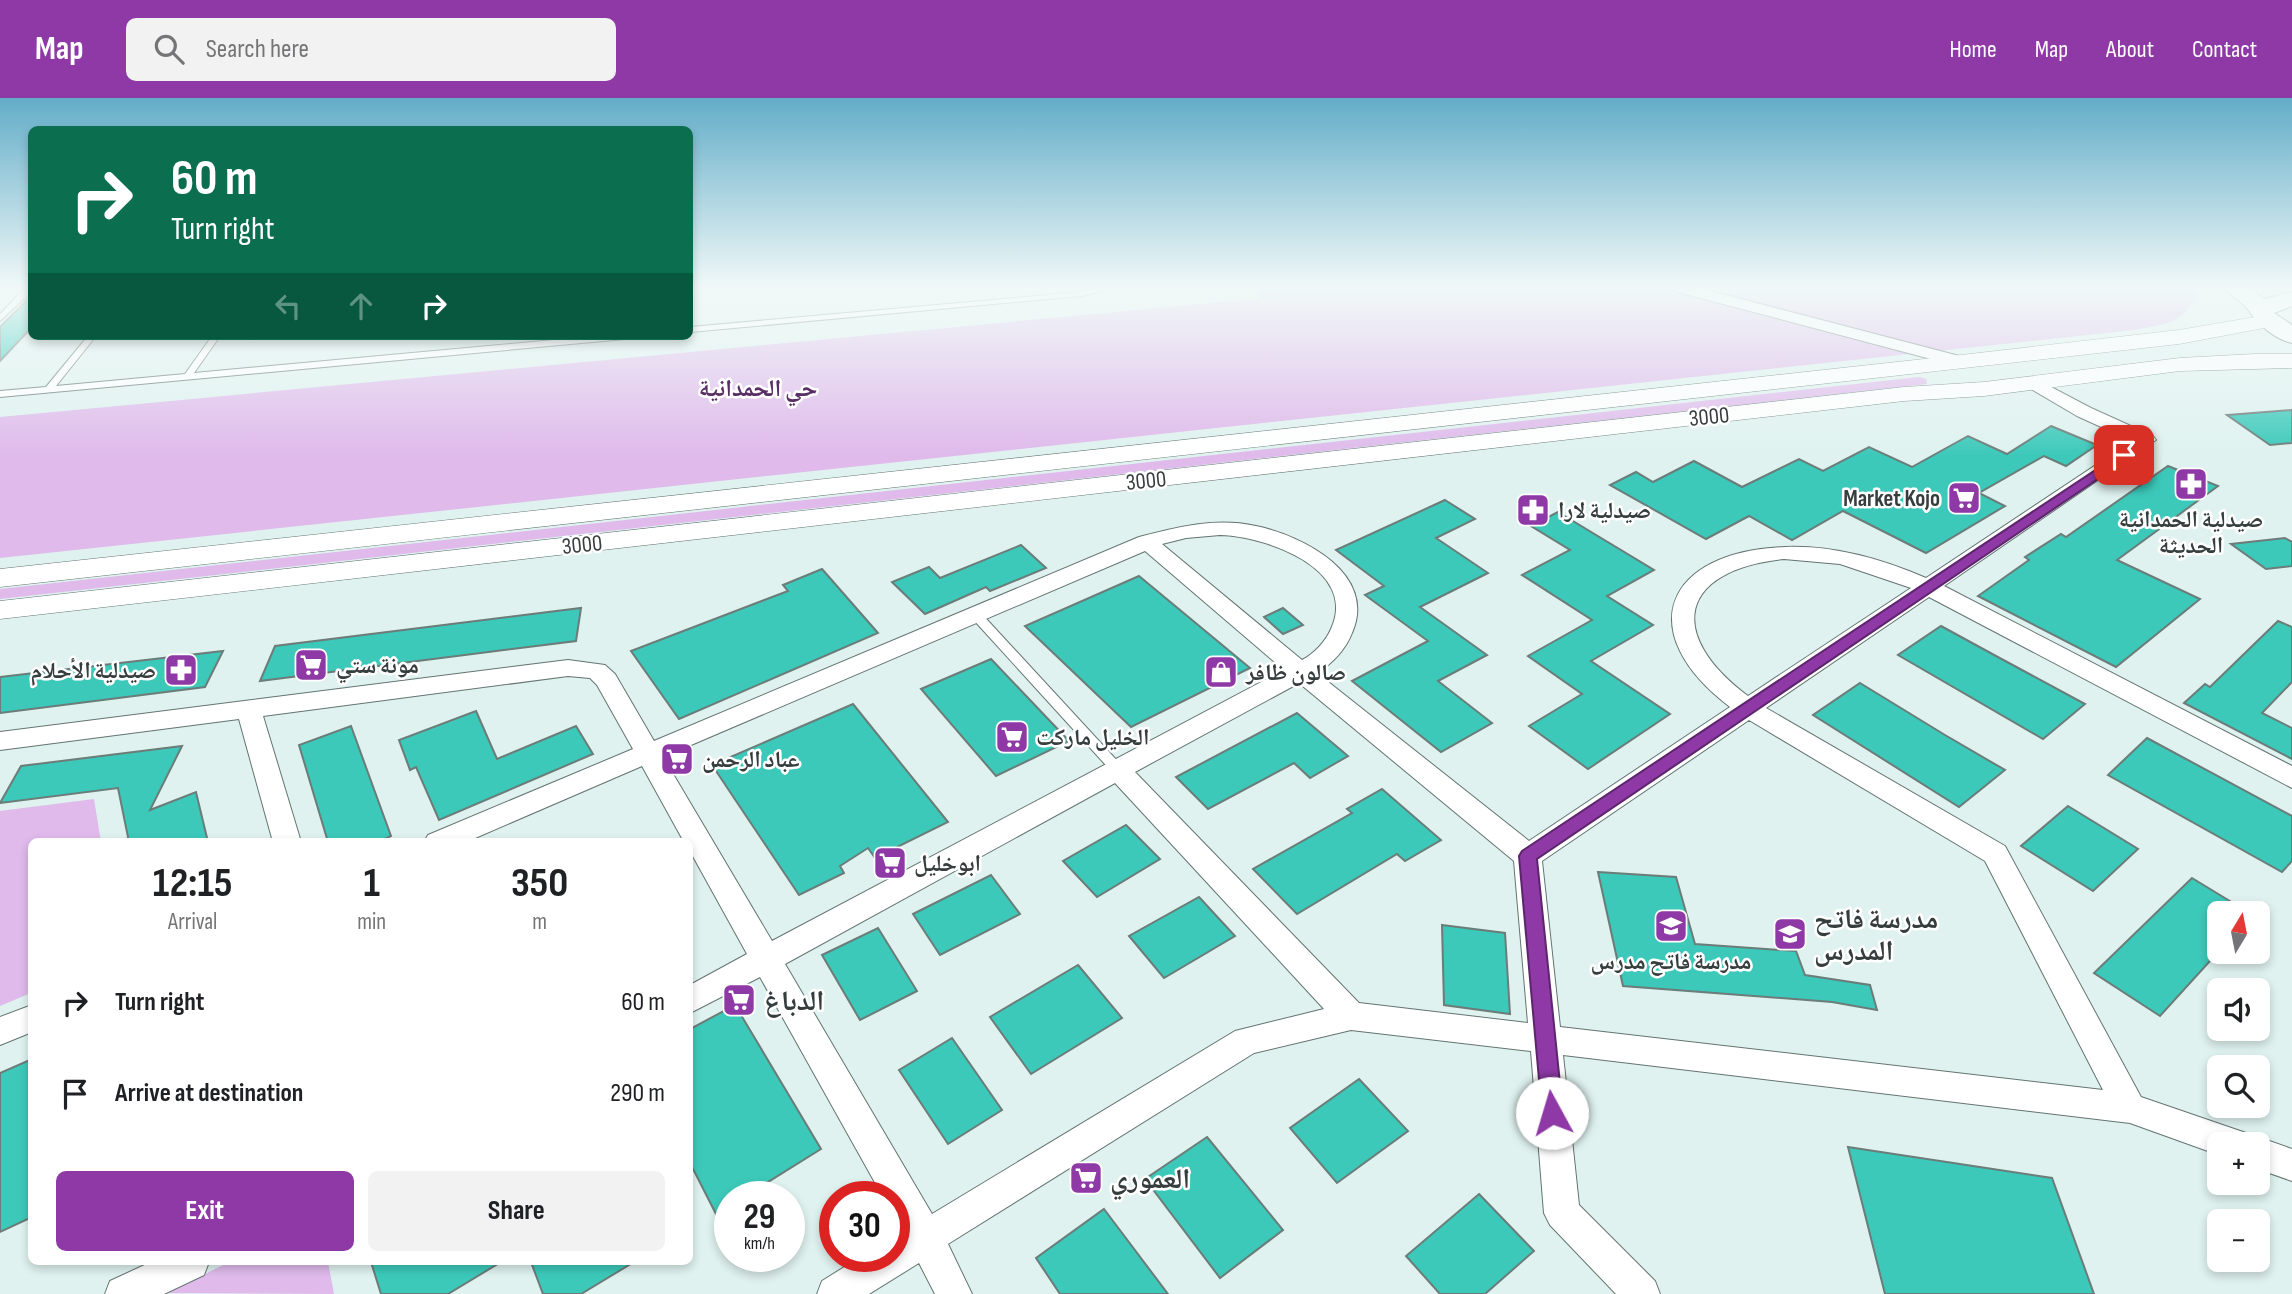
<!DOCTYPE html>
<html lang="en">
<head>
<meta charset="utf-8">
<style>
	body { margin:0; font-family:"Sofia Sans Condensed","Noto Naskh Arabic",sans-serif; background:#f2f2f2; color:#202124; height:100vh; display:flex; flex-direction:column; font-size:26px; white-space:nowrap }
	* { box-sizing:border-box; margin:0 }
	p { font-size:23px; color:#757577 }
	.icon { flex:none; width:38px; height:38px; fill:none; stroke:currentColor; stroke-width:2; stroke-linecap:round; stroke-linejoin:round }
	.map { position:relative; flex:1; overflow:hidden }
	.side { position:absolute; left:28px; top:740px; width:665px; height:427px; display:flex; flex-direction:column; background:#fff; border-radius:10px; box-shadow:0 4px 10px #0003 }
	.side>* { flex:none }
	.banner { position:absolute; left:28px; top:28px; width:665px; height:214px; border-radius:10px; box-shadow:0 4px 10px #0003; background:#0b6e4f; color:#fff; overflow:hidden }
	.needle { width:46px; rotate:10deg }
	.fabs { position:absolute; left:2207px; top:803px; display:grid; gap:14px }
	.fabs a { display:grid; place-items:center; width:63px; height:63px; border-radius:10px; background:#fff; box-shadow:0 4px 10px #0003; font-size:35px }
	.speed { position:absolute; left:714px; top:1083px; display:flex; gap:14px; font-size:35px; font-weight:700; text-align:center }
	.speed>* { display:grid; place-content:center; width:91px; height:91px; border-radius:50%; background:#fff; box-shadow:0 4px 10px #0003; line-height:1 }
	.speed small { font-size:18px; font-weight:400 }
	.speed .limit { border:10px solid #d22; background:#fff; color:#111 }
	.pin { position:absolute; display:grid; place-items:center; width:60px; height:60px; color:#fff; margin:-30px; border-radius:14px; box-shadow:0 4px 10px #0006 }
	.me { position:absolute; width:77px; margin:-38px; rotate:354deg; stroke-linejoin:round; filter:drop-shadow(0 0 5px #0008) }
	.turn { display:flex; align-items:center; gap:24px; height:147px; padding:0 28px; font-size:32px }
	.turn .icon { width:91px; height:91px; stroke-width:2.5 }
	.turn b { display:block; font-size:49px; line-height:60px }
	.lanes { display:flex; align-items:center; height:66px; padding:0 28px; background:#0003; justify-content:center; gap:35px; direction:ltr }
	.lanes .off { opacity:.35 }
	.eta { display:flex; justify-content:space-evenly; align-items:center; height:119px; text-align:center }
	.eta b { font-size:42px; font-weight:700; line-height:49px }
	.button { display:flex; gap:14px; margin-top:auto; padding:14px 28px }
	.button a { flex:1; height:80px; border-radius:10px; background:#8e39a6; color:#fff; font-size:28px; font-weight:700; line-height:80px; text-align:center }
	.button a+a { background:#f2f2f2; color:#202124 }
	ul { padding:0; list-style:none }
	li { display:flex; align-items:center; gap:21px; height:91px; padding:0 28px }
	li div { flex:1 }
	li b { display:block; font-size:26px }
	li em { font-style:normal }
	header { display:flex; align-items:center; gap:42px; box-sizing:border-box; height:98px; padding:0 35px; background:#8e39a6; color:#fff }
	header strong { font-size:33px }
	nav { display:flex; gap:38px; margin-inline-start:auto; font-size:24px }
	.search { width:490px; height:63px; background:#f2f2f2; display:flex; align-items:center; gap:18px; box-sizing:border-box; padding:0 24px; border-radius:10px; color:#757577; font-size:26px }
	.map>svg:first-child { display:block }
	.green { fill:#dfbaeb }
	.forest { fill:#dba3ed }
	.building { fill:#3cc9ba; stroke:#6b7c79; stroke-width:2 }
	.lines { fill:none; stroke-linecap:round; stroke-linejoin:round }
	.service-casing { stroke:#637471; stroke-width:2 }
	.minor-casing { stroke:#637471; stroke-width:2 }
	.tertiary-casing { stroke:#637471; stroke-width:1 }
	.secondary-casing { stroke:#637471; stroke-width:2 }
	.service { fill:#fff; fill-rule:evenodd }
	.minor { fill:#fff; fill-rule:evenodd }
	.tertiary { fill:#fff; fill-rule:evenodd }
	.secondary { fill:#fff; fill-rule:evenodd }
	.route { fill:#8e39a6; stroke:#5c256c; stroke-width:2 }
	.labels { text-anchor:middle; stroke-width:5; stroke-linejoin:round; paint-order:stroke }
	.street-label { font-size:23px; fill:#363e3d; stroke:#fff }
	.poi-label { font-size:23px; font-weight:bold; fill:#363e3d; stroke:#fff; text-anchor:start }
	.far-district-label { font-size:24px; font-weight:bold; fill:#582e64; stroke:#fff }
	.near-poi-label { font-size:28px; font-weight:bold; fill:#363e3d; stroke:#fff; text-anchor:start }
</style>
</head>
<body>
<header>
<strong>Map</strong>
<div class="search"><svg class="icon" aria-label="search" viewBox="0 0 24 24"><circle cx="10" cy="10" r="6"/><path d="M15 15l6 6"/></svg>Search here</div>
<nav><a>Home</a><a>Map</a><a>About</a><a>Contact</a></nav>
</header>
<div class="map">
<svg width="2292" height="1196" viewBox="0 0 2292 1196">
	<rect width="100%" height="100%" fill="#dff2ef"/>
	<g class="green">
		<path d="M1370,190H2195L2197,192C2186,227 2165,226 2134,232L0,460V319Z"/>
		<path d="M1919,279L1926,281L1927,286L0,501V491Z"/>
		<path d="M94,701L101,744H32L31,895L0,908V713Z"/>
		<path d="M229,1164H328L334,1196L167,1195Z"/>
	</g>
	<path class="forest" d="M1255,190H1370L1260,200Z"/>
	<g class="building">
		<path d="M32,197V229L0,263V229Z"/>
		<path d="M2292,312V345L2270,347L2227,317Z"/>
		<path d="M2051,328L2097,347L2066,368L2044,358L1979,395L2005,408L1926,455L1843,413L1792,442L1749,418L1706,441L1610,387L1636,374L1653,384L1694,363L1742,389L1799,361L1823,373L1869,349L1912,369L1968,338L2007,356Z"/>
		<path d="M2168,368L2218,388L2117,462L2200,501L2116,569L1978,498L2029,462L2025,459L2061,436L2066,439Z"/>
		<path d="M1445,402L1475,421L1436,440L1488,475L1420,509L1487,557L1438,583L1492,625L1441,654L1352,583L1428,543L1365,497L1384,488L1336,452Z"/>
		<path d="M1558,414L1654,472L1607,498L1653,527L1591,563L1670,616L1588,671L1529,628L1582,596L1528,558L1592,522L1522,477L1570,452L1531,428Z"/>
		<path d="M2285,440L2292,444V468L2266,471L2231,446Z"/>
		<path d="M1021,447L1046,470L990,493L986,489L925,516L892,484L929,469L940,480Z"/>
		<path d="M822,471L878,535L679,621L631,553L788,493L783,487Z"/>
		<path d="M1139,478L1250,570L1131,629L1025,528Z"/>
		<path d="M581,510L576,543L260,583L275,548Z"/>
		<path d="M1283,510L1303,527L1283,536L1264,519Z"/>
		<path d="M2278,523L2292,529V584L2262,615L2292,630V661L2184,605L2205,586L2210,589Z"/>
		<path d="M1941,528L1996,558L2085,606L2043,641L1898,557Z"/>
		<path d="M223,553L205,589L0,615V579Z"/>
		<path d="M991,561L1069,643L996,678L921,591Z"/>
		<path d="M1860,585L1945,637L2005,672L1959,709L1813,617Z"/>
		<path d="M853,606L948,724L875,760L868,750L840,768L844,775L799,797L712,667Z"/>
		<path d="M476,613L497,661L576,628L593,656L439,722L416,669L410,672L399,642Z"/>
		<path d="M1297,615L1348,658L1310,680L1294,665L1208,711L1176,679Z"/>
		<path d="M351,628L391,738L379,744H328L299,647Z"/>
		<path d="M2147,640L2292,718V763L2282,774L2108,677Z"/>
		<path d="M182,648L150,712L196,694L208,744H129L118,690L0,705L21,668Z"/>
		<path d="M1382,691L1441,742L1405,763L1397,756L1297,816L1253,771L1352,715L1347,711Z"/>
		<path d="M2068,708L2138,751L2093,793L2021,748Z"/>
		<path d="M1126,727L1160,761L1097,799L1063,763Z"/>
		<path d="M1598,774L1676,779L1695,846L1796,853L1805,877L1870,887L1877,912L1832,904L1623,888Z"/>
		<path d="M991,777L1020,816L940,857L913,816Z"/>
		<path d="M2192,780L2251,816H2219V853L2160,918L2094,875Z"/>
		<path d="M1199,799L1235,838L1164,880L1129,838Z"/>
		<path d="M1442,827L1505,835L1510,916L1444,907Z"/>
		<path d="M878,830L917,893L860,922L822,857Z"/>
		<path d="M1078,867L1122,920L1031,976L990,919Z"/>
		<path d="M735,907L821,1051L744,1099H730V1108L716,1116L690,1065V931Z"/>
		<path d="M952,940L1002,1012L948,1046L899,972Z"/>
		<path d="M32,961V1119L0,1134V975Z"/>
		<path d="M1359,981L1408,1033L1337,1085L1290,1030Z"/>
		<path d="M1207,1039L1283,1132L1220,1180L1145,1081Z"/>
		<path d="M1848,1049L2052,1080L2094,1196H1885Z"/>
		<path d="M1479,1096L1534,1153L1485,1196H1440L1406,1158Z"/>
		<path d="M1104,1111L1168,1196H1060L1036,1160Z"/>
		<path d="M371,1164H501L448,1196H381Z"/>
		<path d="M531,1164H634L581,1196H543Z"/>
	</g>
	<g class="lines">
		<defs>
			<g id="service">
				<path d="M25,190H32V193L0,223V216Z"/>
				<path d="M1099,190H1116L1081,198L690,234V229L1081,194Z"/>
				<path d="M88,238H96L56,288L185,276L212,238H220L194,275L597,238H629L625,241L0,299V293L46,289Z"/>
				<path d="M975,512L979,513L1123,669L1125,672L1123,675H1113L971,519L969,516Z"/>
			</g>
			<g id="minor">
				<path d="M1672,190H1699L1967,260L1970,264L1961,269L1674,193Z"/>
				<path d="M2032,279L2091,310L2153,338L2156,342L1944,488L2292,668V690L1929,499L1766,610L2005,748L2141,999L2246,1035L2249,1042L2258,1039L2292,1051V1083L2258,1071V1046H2219V1057L2130,1025L1563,957L1579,1107L1655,1183L1660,1196H1616L1550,1127L1544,1115L1531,953L1351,932L1254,955L948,1146L972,1196H935L919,1165L869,1196H817L822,1183L862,1158H894V1139L903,1134L894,1119V1099H883L760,879L690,915V887L747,856L690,753V744H684L642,668L466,744H424L428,737L633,651L597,587L590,580L568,578L263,618L301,744H273L239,621L0,652V634L568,562L605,567L615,576L654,643L1139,439C1178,429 1215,419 1256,428C1303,438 1378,476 1352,535C1346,551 1332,566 1317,575L1529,743L1730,609C1631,534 1665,453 1785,449C1833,447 1882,461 1926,480L2132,343L2077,318L2026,288L2023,284L2026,280ZM1220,437C1264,438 1359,470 1331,531C1326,543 1314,556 1302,562L1162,446L1186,440ZM1145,453L1284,572L772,843L663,659ZM1784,461L1840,466L1911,490L1748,598C1665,536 1679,472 1784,461ZM1299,585L1514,763L1528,925L1359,905L1135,674ZM1749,622L1985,763L2103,992L1560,929L1542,763ZM1115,685L1324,911L1235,933L932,1116L785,866Z"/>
				<path d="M32,907V934L0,947V919Z"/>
				<path d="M151,1164H209L204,1177L164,1196H105L110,1183Z"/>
			</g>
			<g id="tertiary">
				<path d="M2267,217L2275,218L2278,223L2275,228L2179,246L0,489V471L1961,257L2179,232Z"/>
				<path d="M2255,256H2292V270L2180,273L1984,298L1904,303L0,521V503L1904,289L1984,284L2180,260Z"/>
			</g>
			<path id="secondary" d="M2225,190H2250L2264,201L2292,194V208L2274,215L2292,227V245C2274,241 2258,226 2249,213C2243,204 2231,199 2225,190Z"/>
		</defs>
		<use href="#service" class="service-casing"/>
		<use href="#minor" class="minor-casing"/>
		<use href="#tertiary" class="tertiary-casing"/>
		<use href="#secondary" class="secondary-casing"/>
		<use href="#service" class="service"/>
		<use href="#minor" class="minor"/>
		<use href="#tertiary" class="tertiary"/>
		<use href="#secondary" class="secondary"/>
	</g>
	<linearGradient id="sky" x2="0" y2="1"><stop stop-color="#63adc8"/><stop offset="0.53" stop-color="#f1f9f8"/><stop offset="1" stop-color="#f1f9f8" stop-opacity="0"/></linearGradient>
	<rect width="2292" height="358" fill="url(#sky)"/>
	<path class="route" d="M2124,353L2129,354V360L1537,761L1563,1015L1560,1022L1552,1025L1545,1022L1542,1015L1519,758L1522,753Z"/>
	<defs>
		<symbol id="pharmacy-square" viewBox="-11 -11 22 22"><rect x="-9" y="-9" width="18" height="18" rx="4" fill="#8e39a6" stroke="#fff"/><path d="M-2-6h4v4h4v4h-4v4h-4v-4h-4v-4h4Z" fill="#fff"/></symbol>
		<symbol id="supermarket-square" viewBox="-11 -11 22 22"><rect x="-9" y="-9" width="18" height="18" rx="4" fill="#8e39a6" stroke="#fff"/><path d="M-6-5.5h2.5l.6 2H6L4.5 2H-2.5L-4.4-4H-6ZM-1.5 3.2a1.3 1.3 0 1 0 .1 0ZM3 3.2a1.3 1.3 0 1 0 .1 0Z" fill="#fff"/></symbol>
		<symbol id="shop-square" viewBox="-11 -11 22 22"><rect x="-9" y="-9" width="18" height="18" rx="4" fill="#8e39a6" stroke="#fff"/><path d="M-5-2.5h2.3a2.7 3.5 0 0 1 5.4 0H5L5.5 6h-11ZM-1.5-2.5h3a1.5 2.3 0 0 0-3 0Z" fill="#fff"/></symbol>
		<symbol id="school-square" viewBox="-11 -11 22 22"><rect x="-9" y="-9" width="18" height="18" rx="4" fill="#8e39a6" stroke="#fff"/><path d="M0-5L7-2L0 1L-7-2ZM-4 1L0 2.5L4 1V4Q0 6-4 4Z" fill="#fff"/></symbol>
	</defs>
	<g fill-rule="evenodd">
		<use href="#pharmacy-square" x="2172" y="367" width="38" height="38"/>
		<use href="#supermarket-square" x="1945" y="381" width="38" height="38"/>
		<use href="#pharmacy-square" x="1514" y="393" width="38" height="38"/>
		<use href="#supermarket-square" x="292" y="548" width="38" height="38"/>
		<use href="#pharmacy-square" x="162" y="553" width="38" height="38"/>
		<use href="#shop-square" x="1202" y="555" width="38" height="38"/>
		<use href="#supermarket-square" x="993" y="620" width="38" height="38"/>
		<use href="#supermarket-square" x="658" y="642" width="38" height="38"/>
		<use href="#supermarket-square" x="871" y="746" width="38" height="38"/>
		<use href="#school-square" x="1652" y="809" width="38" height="38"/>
		<use href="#school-square" x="1771" y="817" width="38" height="38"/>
		<use href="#supermarket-square" x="720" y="883" width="38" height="38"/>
		<use href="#supermarket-square" x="1067" y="1061" width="38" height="38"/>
	</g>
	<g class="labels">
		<g class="street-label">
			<text transform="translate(1709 318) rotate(-6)" y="8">3000</text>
			<text transform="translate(1146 382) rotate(-6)" y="8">3000</text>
			<text transform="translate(582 446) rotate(-6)" y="8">3000</text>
		</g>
		<g class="poi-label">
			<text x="1940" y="408" text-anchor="end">Market Kojo</text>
			<text x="1558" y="420">صيدلية لارا</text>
			<text x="2191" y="429" text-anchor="middle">صيدلية الحمدانية<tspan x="2191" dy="26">الحديثة</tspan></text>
			<text x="336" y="575">مونة ستي</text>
			<text x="156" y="580" text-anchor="end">صيدلية الأحلام</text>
			<text x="1246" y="582">صالون ظافر</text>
			<text x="1036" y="647">الخليل ماركت</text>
			<text x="702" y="669">عباد الرحمن</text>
			<text x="914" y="773">ابوخليل</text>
			<text x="1671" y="871" text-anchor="middle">مدرسة فاتح مدرس</text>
		</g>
		<g class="far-district-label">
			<text x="758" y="298">حي الحمدانية</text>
		</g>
		<g class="near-poi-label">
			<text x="1814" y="830">مدرسة فاتح<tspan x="1814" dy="32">المدرس</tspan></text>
			<text x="764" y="912">الدباغ</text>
			<text x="1110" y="1090">العموري</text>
		</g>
	</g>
</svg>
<div class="fabs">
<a><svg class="needle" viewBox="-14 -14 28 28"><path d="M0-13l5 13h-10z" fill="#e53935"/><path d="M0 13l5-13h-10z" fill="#757577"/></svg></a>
<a><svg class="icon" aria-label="sound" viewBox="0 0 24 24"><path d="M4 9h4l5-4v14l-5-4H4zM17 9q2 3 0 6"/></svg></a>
<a><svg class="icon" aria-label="search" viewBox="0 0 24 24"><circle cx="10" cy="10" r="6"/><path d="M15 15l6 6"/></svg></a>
<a>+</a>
<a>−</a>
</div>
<div class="speed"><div>29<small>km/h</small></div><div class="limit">30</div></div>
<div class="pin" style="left:2124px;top:357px;background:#d93025"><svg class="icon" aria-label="arrive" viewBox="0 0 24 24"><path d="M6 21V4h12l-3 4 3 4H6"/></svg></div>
<svg class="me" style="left:1552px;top:1015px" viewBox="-20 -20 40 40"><circle r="19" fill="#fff"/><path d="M0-13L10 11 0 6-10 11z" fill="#8e39a6"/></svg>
<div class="banner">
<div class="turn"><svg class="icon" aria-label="right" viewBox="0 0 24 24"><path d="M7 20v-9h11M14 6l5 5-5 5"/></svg><div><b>60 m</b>Turn right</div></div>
<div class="lanes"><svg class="icon off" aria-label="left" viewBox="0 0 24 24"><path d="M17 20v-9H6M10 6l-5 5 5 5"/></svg><svg class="icon off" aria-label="ahead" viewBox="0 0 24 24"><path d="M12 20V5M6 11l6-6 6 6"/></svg><svg class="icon" aria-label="right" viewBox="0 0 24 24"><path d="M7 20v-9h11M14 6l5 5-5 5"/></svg></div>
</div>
<section class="side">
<div class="eta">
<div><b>12:15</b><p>Arrival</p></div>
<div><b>1</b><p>min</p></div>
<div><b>350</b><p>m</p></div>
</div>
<ul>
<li><svg class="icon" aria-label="right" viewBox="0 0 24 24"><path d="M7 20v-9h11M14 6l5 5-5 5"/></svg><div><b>Turn right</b></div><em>60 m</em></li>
<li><svg class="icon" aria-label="arrive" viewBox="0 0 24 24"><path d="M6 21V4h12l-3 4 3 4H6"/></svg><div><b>Arrive at destination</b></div><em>290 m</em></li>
</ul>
<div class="button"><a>Exit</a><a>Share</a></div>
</section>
</div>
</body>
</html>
